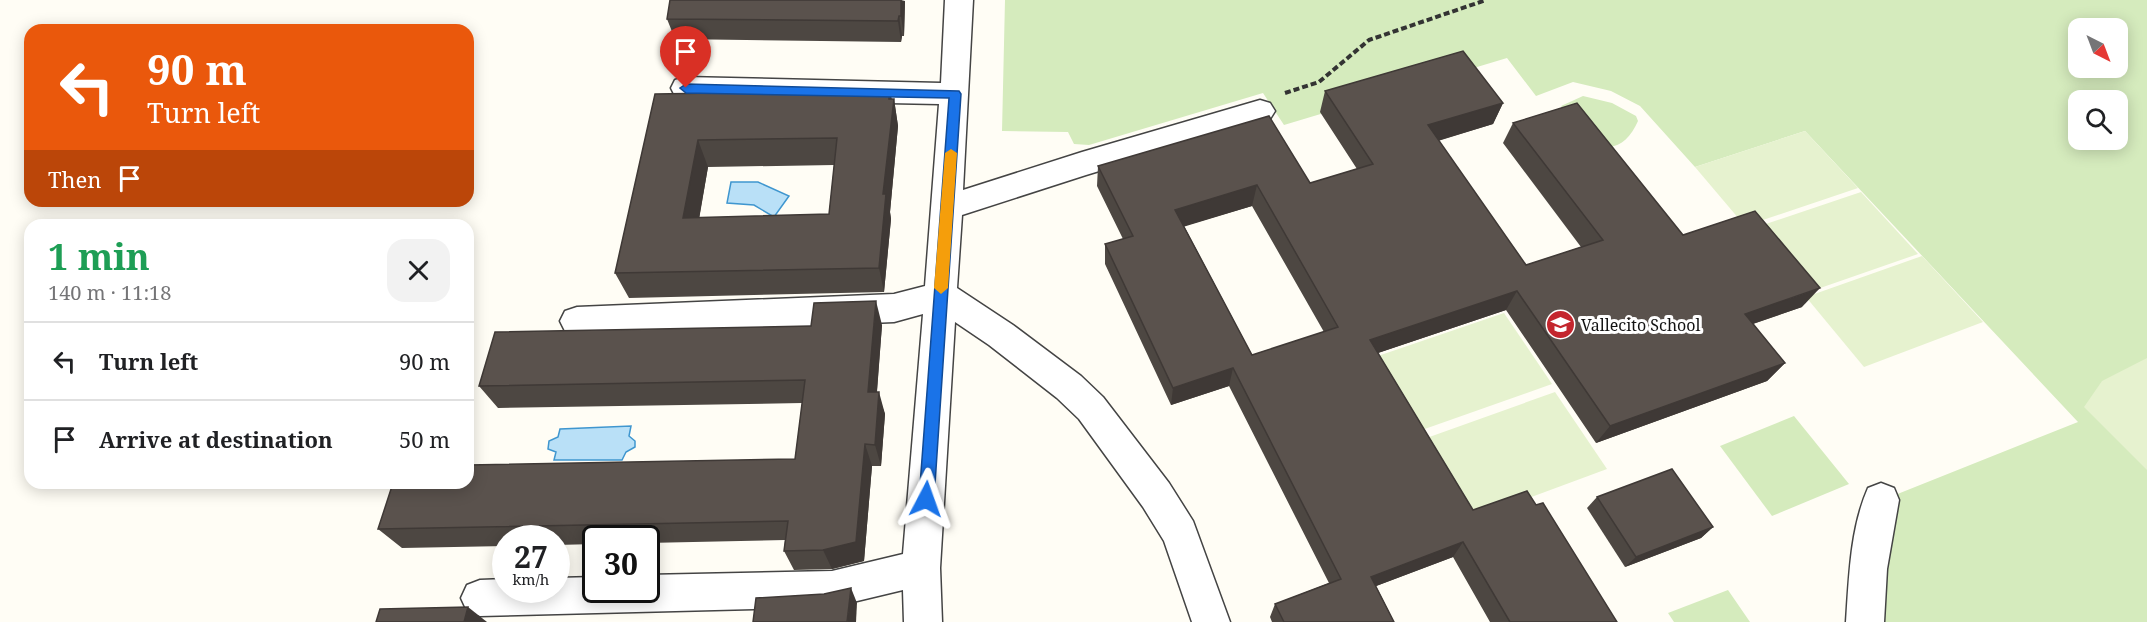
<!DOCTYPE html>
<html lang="en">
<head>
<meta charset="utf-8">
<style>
	body { margin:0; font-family:"Noto Serif",serif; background:#f2f2f2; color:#202124; height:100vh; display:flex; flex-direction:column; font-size:22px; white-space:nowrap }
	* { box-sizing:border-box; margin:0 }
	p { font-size:20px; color:#757577 }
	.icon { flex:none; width:33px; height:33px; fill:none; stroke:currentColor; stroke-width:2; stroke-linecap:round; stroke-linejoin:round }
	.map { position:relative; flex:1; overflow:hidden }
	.panel { position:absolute; left:24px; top:219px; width:450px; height:270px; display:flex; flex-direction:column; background:#fff; border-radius:18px; box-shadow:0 3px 15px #0003 }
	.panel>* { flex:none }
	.banner { position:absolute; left:24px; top:24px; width:450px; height:183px; border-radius:18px; box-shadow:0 3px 15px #0003; background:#ea580c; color:#fff; overflow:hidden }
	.needle { width:39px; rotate:138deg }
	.buttons { position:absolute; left:2068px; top:18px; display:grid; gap:12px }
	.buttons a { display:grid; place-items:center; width:60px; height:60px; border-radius:12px; background:#fff; box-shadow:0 3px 15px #0003; font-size:30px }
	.speed { position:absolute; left:492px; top:525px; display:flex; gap:12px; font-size:30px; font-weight:700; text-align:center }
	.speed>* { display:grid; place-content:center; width:78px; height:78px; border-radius:50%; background:#fff; box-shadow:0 3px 15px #0003; line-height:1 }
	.speed small { font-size:15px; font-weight:400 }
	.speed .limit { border:3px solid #111; border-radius:9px; background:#fff; color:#111 }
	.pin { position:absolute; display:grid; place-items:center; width:51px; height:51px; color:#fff; margin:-62px -26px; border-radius:50% 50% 50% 0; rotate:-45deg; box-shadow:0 0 6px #0007 }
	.pin .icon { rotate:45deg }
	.me { position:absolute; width:66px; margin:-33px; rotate:4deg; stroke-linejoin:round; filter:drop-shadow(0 0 4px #0008) }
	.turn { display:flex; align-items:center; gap:21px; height:126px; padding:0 24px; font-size:27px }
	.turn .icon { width:78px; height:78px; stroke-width:2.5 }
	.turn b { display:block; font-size:42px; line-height:51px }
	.then { display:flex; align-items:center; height:57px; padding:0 24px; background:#0003; gap:12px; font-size:22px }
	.round { display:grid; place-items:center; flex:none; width:63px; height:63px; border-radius:18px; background:#f2f2f2 }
	.head { display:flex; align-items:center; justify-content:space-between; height:102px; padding:0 24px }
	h1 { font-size:36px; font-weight:700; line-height:45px; color:#1e9e55 }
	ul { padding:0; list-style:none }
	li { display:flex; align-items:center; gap:18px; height:78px; padding:0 24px; border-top:2px solid #e0e0e0 }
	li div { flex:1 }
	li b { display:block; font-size:22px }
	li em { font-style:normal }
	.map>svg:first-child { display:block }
	.green { fill:#d5ebbd; fill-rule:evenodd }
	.pitch { fill:#e6f2cf }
	.water { fill:#b9e0f7; stroke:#3f96cf; stroke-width:1.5 }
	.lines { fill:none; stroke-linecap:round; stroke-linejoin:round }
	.minor-casing { stroke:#444; stroke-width:3 }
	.path { stroke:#333; stroke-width:4; stroke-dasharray:6 3; stroke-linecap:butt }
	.minor { fill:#fff; fill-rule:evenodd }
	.wall { fill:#4d4742; fill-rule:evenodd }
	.shaded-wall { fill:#3f3936 }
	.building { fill:#5a524d; stroke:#3f3936; stroke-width:1.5; fill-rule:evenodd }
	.route { fill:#1a73e8; stroke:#114b97; stroke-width:1.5 }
	.slow { fill:#f59e0b }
	.labels { text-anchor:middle; stroke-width:6; stroke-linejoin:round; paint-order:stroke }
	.poi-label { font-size:16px; fill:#111; stroke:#fff; text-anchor:start }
</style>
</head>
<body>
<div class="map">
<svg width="2147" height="622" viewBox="0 0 2147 622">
	<rect width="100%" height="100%" fill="#fffdf5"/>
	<g class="green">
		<path d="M1005,0H2147V622H1880L1895,495L2078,422L1805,131L1695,167L1640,106L1611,91L1573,82L1536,96L1507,58L1284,125L1263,93L1089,145L1074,144L1068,132L1002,131ZM2079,28H2118V68H2079ZM2079,100H2118V140H2079Z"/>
		<path d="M1583,96L1612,103L1636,116L1638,121C1628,143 1613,155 1589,140C1578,134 1569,116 1561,106Z"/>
		<path d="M1794,416L1849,484L1772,516L1720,446Z"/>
		<path d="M1728,590L1750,622H1674L1668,613Z"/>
	</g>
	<g class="pitch">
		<path d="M1805,131L1858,188L1745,226L1695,167Z"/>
		<path d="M1861,192L1918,254L1803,294L1748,230Z"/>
		<path d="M1922,256L1983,322L1864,367L1806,297Z"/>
		<path d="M1504,313L1552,384L1419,431L1375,357Z"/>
		<path d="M2147,358V470L2084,407L2102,381Z"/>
		<path d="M1555,392L1607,469L1469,520L1421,440Z"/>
	</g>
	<g class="water">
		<path d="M731,182H758L789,196L774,217L754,205L727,203Z"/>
		<path d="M631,426L629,436L635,441V447L626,452L622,460H554L556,452L548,449L549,441L558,437L560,429Z"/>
	</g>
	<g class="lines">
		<defs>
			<g id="minor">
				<path d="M945,0H973L963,190L1082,152L1260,100L1270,103L1275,111L1270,119L1086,175L962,215L957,288L1013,325L1081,376L1103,397L1169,483L1193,521L1230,622H1192L1164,541L1143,507L1079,419L1057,398L989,345L955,322L940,568L942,622H904L903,590L832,607L480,616L467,611L461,598L467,585L480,580L506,579V590H556V578L596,577V590H646V575L832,571L903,554L923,314L894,322L577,335L565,331L560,321L565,311L577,307L894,294L925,286L939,104L685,99L675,96L671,88L675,80L685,77L941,83Z"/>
				<path d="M1881,483L1894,488L1899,500L1887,569L1884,622H1846C1849,578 1850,529 1868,488Z"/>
			</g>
		</defs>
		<use href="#minor" class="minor-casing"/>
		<path class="path" d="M1285,93L1319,82L1369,40L1486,0"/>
		<use href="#minor" class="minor"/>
	</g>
	<g class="wall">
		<path d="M905,1L904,36H902L901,42L675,39L667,19Z"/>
		<path d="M1325,91L1503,103L1493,124L1438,141L1526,265L1581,247L1503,143L1513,123L1683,235L1802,307L1753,324L1785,363L1767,381L1596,443L1506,310L1378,353L1473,510L1536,505L1617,622H1490L1453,557L1376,586L1394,622H1272L1270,617L1275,604L1329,583L1229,386L1171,405L1105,264V244L1123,239L1097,186L1098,166L1310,183L1357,169L1320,112ZM1252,206L1324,332L1252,355L1184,226Z"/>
		<path d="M655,94L894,99L898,126L890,212L891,219L884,292L629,298L615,273ZM834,165L829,214L699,218L708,167Z"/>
		<path d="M882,325L877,392L885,414L881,466H872L864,561L832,569L794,570L784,551L785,540L646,543V538H596V544L556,545V538H506V546L402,548L378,529L795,459L802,403L498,408L479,386Z"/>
		<path d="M1597,497L1713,527L1701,538L1625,567L1587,508Z"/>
	</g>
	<g class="shaded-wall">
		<path d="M901,0L905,1L904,36L901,16Z"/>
		<path d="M899,16L902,36L901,42L898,21Z"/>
		<path d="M890,90L893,105L894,99L898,126L890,212L891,219L884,292L879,268Z"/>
		<path d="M1503,103L1493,124L1420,146L1428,125Z"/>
		<path d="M698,140L708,167L695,243L683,218Z"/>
		<path d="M1257,185L1252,206L1173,230L1175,210Z"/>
		<path d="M1820,288L1802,307L1729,332L1745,314Z"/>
		<path d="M1517,291L1506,310L1363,358L1370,340Z"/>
		<path d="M876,301L882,325L875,415L868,392Z"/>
		<path d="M1785,363L1767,381L1596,443L1610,426Z"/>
		<path d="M1233,368L1229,386L1171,405L1173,388Z"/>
		<path d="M879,392L885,414L881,466L875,445Z"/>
		<path d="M865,444L872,466L864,561L832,569L823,550Z"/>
		<path d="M1713,527L1701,538L1625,567L1636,557Z"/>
		<path d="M1463,542L1453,557L1363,591L1371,577Z"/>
		<path d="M851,588L857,603L856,622H847Z"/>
		<path d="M468,607L487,622H464Z"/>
	</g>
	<g class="building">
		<path d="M670,0H901V16H899L898,21L667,19Z"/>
		<path d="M1463,51L1503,103L1428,125L1526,265L1603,240L1513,123L1577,103L1683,235L1755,211L1820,288L1745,314L1785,363L1610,426L1517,291L1370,340L1473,510L1527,491L1536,505L1543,503L1617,622H1510L1463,542L1371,577L1394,622H1284L1275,604L1341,579L1233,368L1173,388L1105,244L1133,236L1098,166L1269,116L1310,183L1373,164L1325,91ZM1257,185L1338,327L1252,355L1175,210Z"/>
		<path d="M890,90L889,99H894L883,194H886L879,268L615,273L655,94ZM837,138L829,214L683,218L698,140Z"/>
		<path d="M876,301L868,392H879L875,445L865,444L856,542L823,550L784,551L788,521L378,529L393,483H468V465L795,459L805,380L479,386L495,332L811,326L814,303Z"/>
		<path d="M1672,469L1713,527L1636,557L1597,497Z"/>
		<path d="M851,588L847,622H753L756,598L824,594Z"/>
		<path d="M468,607L464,622H376L380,609Z"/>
	</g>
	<path class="route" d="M686,84L959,91L961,94L934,499L932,504L926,506L921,504L919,499L949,98L686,93L680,88Z"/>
	<path class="slow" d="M951,149L957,153L948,288L941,294L934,288L945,153Z"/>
	<defs>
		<symbol id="school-disc" viewBox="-11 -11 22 22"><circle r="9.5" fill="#c4262e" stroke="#fff"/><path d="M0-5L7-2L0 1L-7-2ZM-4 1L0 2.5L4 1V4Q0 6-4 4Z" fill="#fff"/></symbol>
	</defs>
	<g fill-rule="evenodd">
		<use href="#school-disc" x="1544" y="308" width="33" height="33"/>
	</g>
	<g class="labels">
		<g class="poi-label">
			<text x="1581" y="331">Vallecito School</text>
		</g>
	</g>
</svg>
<div class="buttons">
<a><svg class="needle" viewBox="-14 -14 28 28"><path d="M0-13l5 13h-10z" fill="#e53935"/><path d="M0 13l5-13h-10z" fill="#757577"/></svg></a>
<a><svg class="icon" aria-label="search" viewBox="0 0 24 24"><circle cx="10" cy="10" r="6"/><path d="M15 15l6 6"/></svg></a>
</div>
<div class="speed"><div>27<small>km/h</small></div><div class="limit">30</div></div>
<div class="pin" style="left:686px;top:88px;background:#d93025"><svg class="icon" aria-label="arrive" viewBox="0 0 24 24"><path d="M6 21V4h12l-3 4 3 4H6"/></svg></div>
<svg class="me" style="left:926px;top:499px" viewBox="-20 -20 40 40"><path d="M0-17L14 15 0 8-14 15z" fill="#1a73e8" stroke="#fff" stroke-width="4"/></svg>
<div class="banner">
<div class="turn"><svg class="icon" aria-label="left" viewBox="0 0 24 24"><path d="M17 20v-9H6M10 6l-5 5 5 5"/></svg><div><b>90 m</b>Turn left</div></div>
<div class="then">Then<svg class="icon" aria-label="arrive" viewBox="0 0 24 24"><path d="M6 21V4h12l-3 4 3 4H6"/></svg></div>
</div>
<section class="panel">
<div class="head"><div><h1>1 min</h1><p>140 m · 11:18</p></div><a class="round"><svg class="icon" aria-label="close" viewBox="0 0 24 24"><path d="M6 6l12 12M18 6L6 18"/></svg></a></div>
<ul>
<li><svg class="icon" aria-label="left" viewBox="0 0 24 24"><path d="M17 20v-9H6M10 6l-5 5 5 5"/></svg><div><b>Turn left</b></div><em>90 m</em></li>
<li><svg class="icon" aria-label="arrive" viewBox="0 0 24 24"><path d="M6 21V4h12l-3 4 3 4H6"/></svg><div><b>Arrive at destination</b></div><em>50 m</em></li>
</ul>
</section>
</div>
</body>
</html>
